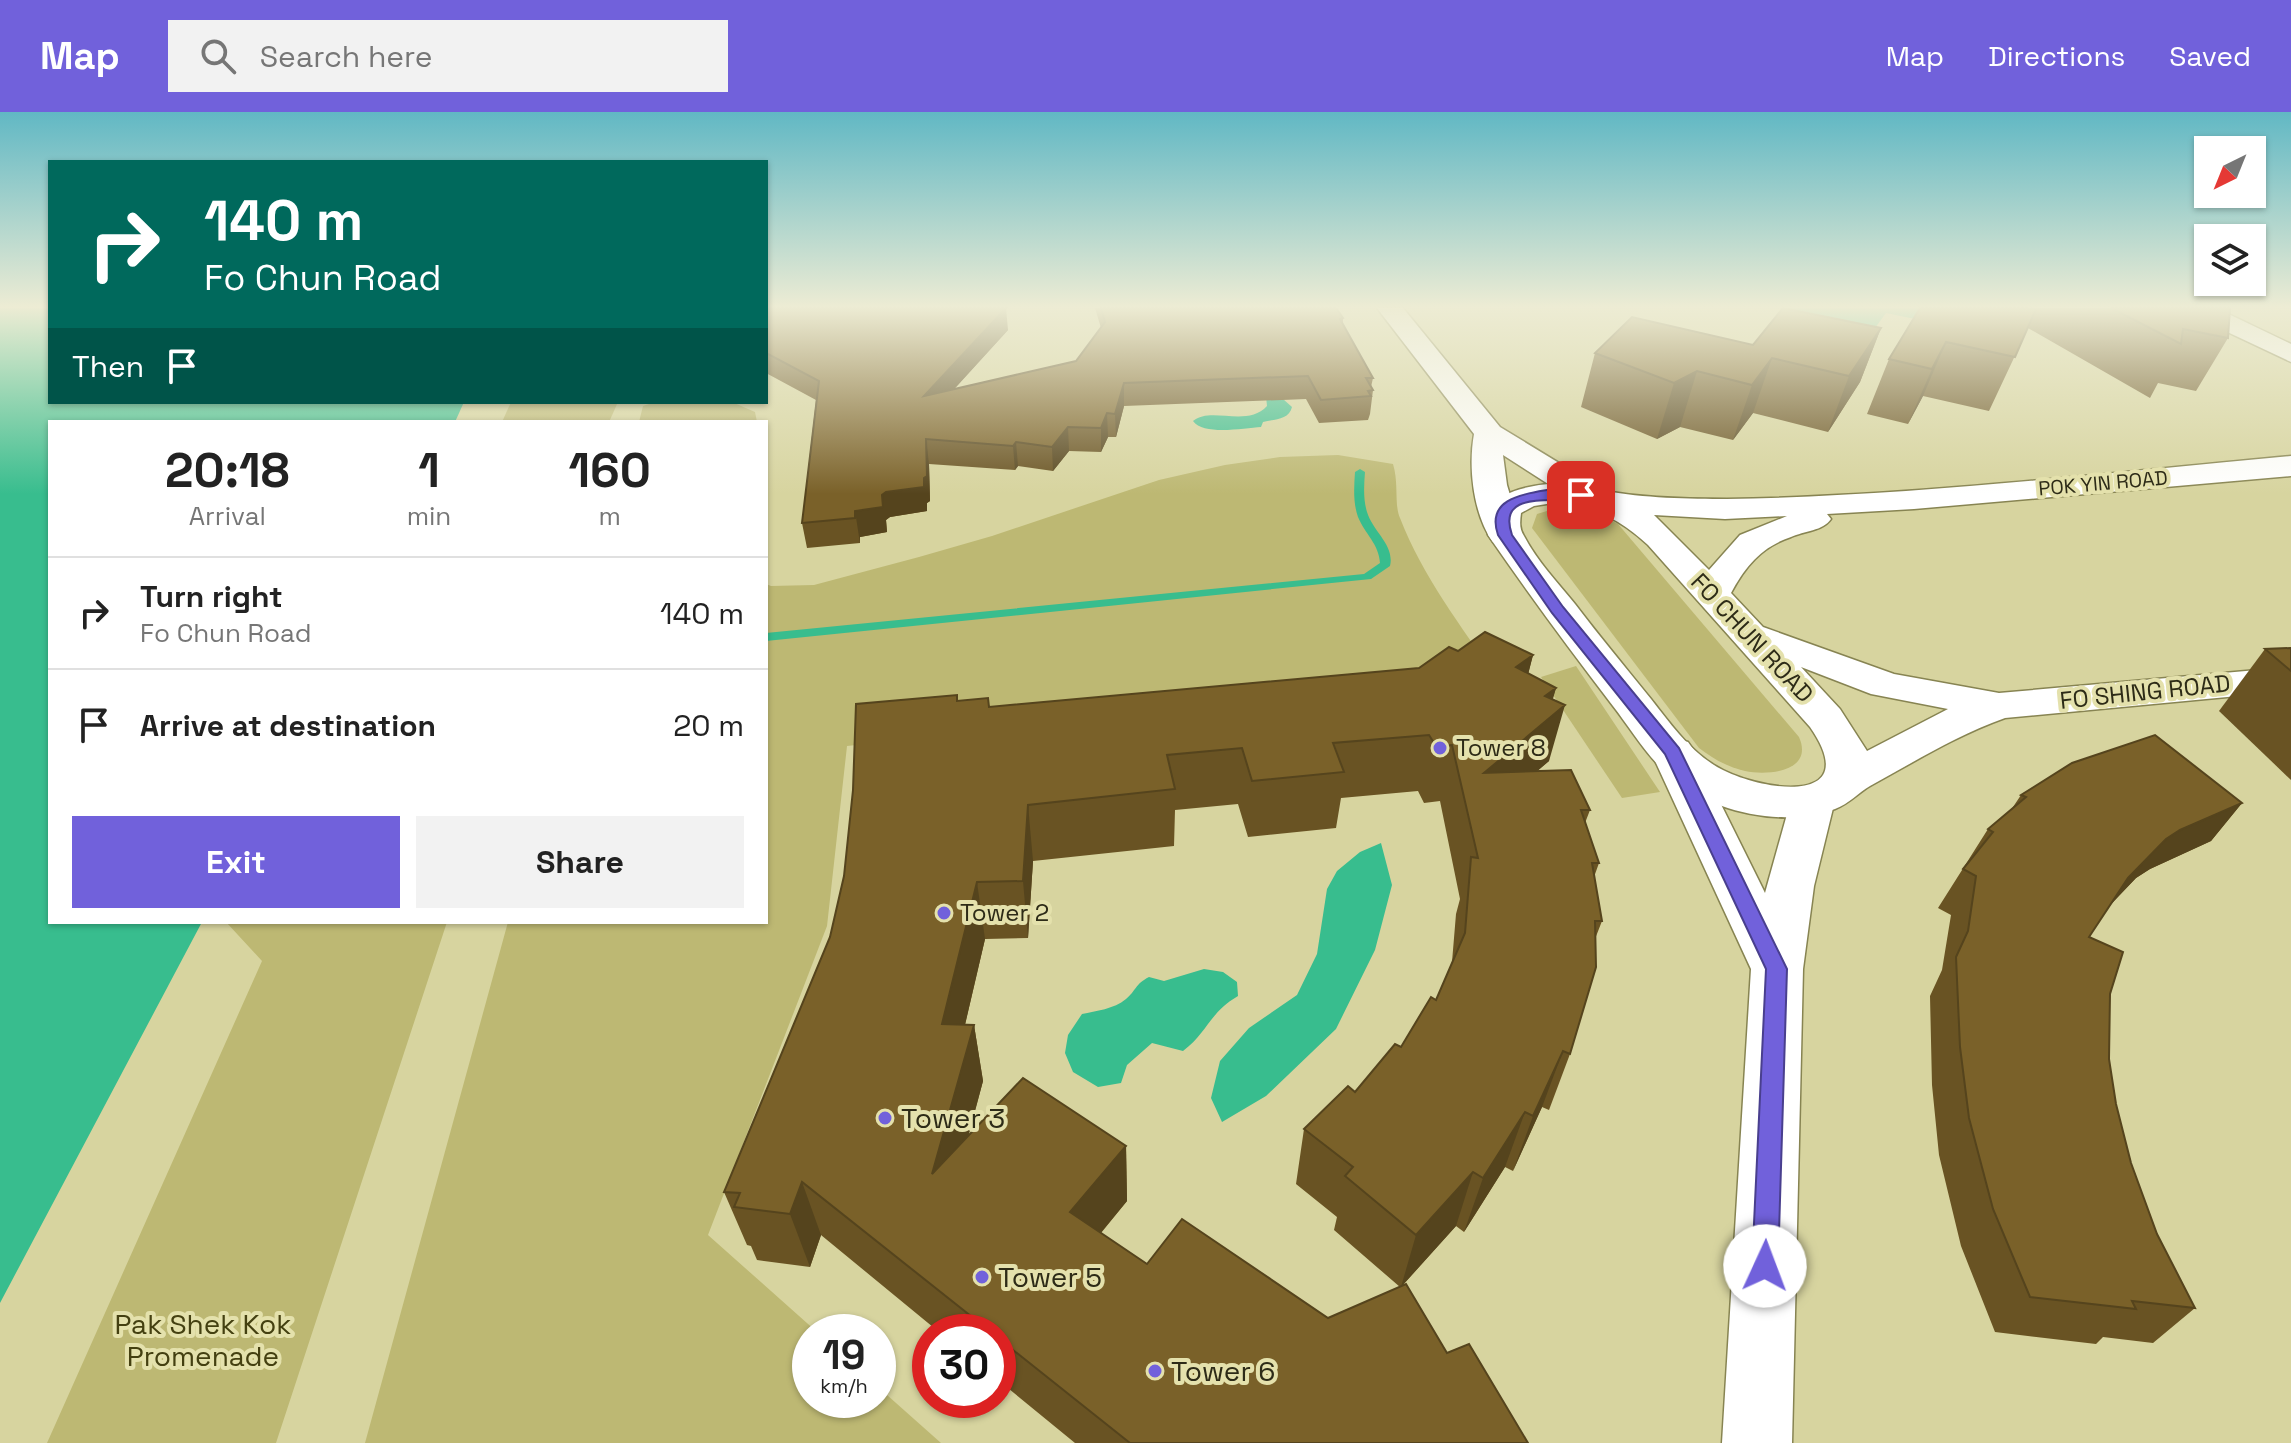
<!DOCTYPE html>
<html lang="en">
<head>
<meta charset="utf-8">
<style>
	body { margin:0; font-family:"Space Grotesk",sans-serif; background:#f2f2f2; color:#222; height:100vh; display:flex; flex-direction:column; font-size:30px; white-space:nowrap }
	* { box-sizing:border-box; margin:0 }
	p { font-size:26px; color:#767676 }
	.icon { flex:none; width:44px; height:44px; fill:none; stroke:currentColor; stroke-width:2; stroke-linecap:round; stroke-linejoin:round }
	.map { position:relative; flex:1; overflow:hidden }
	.sheet { position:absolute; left:48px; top:308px; width:720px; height:504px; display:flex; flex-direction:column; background:#fff; border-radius:0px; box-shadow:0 2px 6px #0004 }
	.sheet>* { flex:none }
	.guide { position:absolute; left:48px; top:48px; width:720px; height:244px; border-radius:0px; box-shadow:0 2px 6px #0004; background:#00695c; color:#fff; overflow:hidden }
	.needle { width:52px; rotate:223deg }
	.buttons { position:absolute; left:2194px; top:24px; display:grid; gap:16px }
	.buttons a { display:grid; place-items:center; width:72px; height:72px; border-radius:0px; background:#fff; box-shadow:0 2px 6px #0004; font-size:40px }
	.speed { position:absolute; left:792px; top:1202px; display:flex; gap:16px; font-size:40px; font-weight:700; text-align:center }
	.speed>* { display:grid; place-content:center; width:104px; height:104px; border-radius:50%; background:#fff; box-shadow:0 2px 6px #0004; line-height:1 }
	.speed small { font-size:20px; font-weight:400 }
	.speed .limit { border:12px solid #d22; background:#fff; color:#111 }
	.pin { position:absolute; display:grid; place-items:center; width:68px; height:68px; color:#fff; margin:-34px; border-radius:16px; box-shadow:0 4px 12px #0006 }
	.me { position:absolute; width:88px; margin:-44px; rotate:2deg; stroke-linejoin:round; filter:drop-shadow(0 0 6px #0008) }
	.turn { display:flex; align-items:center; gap:28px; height:168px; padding:0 24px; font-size:36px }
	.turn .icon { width:104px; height:104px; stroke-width:2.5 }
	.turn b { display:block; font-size:56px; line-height:68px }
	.then { display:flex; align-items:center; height:76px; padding:0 24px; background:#0003; gap:16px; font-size:30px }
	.eta { display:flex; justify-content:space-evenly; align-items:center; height:136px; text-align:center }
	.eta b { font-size:48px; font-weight:700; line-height:56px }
	.cta { display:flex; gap:16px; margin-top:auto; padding:16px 24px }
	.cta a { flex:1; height:92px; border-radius:0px; background:#7161db; color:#fff; font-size:32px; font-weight:700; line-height:92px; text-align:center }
	.cta a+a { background:#f2f2f2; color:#222 }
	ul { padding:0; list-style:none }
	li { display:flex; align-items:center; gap:24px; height:112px; padding:0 24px; border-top:2px solid #e0e0e0 }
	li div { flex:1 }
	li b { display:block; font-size:30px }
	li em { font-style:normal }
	header { display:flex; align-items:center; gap:48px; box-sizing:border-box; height:112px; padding:0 40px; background:#7161db; color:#fff }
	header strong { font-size:38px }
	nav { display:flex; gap:44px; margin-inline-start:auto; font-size:28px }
	.search { width:560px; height:72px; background:#f2f2f2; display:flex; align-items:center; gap:20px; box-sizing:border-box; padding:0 28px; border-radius:0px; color:#767676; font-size:30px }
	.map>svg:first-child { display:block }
	.green { fill:#bdb873 }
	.water { fill:#38bd8e }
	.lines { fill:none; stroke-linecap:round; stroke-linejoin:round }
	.stream { fill:#38bd8e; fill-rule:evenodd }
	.minor-casing { stroke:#878452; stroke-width:3 }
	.tertiary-casing { stroke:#878452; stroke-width:3 }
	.secondary-casing { stroke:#878452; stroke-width:3 }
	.minor { fill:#fff; fill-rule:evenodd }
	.tertiary { fill:#fff; fill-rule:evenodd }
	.secondary { fill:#fff; fill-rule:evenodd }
	.wall { fill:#695323; fill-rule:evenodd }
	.shaded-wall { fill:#55441d }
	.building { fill:#7a6129; stroke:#55441d; stroke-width:2 }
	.route { fill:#7161db; stroke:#493f8e; stroke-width:2 }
	.poi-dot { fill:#7161db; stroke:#e4e1ac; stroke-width:3 }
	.labels { text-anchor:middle; stroke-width:8; stroke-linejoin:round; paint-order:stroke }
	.far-street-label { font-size:20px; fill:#2d2b17; stroke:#e4e1ac }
	.street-label { font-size:24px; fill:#2d2b17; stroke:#e4e1ac }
	.poi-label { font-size:24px; fill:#2d2b17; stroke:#e4e1ac; text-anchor:start }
	.near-poi-label { font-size:28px; fill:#2d2b17; stroke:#e4e1ac; text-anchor:start }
	.near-park-label { font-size:28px; fill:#444011; stroke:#e4e1ac }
</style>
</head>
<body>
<header>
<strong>Map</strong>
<div class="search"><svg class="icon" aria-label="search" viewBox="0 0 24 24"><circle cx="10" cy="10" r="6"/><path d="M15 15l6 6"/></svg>Search here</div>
<nav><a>Map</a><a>Directions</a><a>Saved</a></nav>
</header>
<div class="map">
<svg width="2291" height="1331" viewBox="0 0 2291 1331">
	<rect width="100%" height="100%" fill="#d7d49f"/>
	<g class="green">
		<path d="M511,290H618L609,310H502Z"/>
		<path d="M655,290H732L755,300L757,310H639L643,294Z"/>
		<path d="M1338,343L1393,352C1399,371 1394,393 1400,406C1423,465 1461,514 1496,565L847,634L827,814L708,1123L817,1220H810V1288H878V1275L941,1331H365L508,810H766V472L771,474L814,473L919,445L992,424L1159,368L1225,353L1280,345Z"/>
		<path d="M1560,395L1592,398L1618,412L1799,625C1814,659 1769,664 1745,659C1728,655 1713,647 1699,636L1532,416L1537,402Z"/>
		<path d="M1576,554L1660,680L1622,686L1541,565Z"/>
		<path d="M226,810H447L276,1331H47L262,849Z"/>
	</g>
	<g class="water">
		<path d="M0,196H50V290H464L455,310H50V810H202L0,1191Z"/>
		<path d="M1778,196H1919L1931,198L1925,209L1886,201L1875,216Z"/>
		<path d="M1266,284L1283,287L1292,295C1289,308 1275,307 1263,310L1261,315C1244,316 1204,324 1193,309C1211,294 1247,316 1267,294Z"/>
		<path d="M1381,731L1392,773L1375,838L1336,917L1266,984L1222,1010L1211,986L1220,949L1249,916L1297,883L1317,842L1327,777L1337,759L1360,740Z"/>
		<path d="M1204,857L1223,860L1237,870L1238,884C1209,901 1208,920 1183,939L1152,931L1127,953L1121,971L1098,975L1073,960L1065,941L1068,923L1082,902C1096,899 1114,897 1126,887C1136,879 1135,872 1149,865L1164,869Z"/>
	</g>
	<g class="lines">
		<path class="stream" d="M1360,357L1365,360C1364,373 1363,387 1367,400C1373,420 1395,433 1390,454L1371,467L766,529V521L1364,462L1380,451C1379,432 1365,422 1358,405C1353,391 1354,375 1355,360Z"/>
		<defs>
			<g id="minor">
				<path d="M1377,196H1403L1500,315L1605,379L1610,386L1605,393L1593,396L1581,393L1503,343L1507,373L1522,423L1517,430L1505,433L1493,430C1473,402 1468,355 1474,322Z"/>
				<path d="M1673,626L1688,630L1695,640L1765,781L1791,688L1797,677L1813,673L1829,677L1835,688L1814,774L1803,857L1792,1331H1722L1751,857L1651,640L1658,630Z"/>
			</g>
			<path id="tertiary" d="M2291,344V364L1914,397L1827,402L1831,407C1823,419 1804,419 1791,425C1761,435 1745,455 1731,481L1763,515L1894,562L1999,581L2291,555V579L2005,606C1957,623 1914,650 1870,674C1858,681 1849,692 1835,697C1783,716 1712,701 1670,664C1647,645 1631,617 1613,594C1570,538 1528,481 1488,423C1481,390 1506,379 1534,374C1559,369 1581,375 1606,379C1642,386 1690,387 1727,387C1915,384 2104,361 2291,344ZM1553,391C1592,393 1620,407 1648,433L1810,615C1867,697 1755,679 1714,653C1688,637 1670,611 1651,587C1626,556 1600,525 1575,492C1558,471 1537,449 1524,424C1519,417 1520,409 1521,401L1534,394ZM1654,403L1725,407L1787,404L1740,423L1709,458ZM1801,555L1871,582L1948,597L1867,639L1840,597Z"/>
			<path id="secondary" d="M2183,196H2216L2291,232V250L2187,201Z"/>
		</defs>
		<use href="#minor" class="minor-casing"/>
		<use href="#tertiary" class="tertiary-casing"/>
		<use href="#secondary" class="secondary-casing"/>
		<use href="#minor" class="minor"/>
		<use href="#tertiary" class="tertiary"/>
		<use href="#secondary" class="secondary"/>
	</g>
	<g class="wall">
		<path d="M766,196L1008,218L954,277L1076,249L1101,216L1095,196H1336L1343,206V212L1373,266L1371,275L1373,278L1370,302L1368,308L1319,311L1306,287L1124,294L1116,325H1108L1101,340L1069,339L1053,359L1018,354L1015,358L929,352L930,389L927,391V399L890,405L886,408L887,420L860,425V431L807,436L802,411L816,288L766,261Z"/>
		<path d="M1920,196H2230L2228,226L2196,279L2158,271L2150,286L2028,216L1989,299L1923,284L1908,312L1867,302L1889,247Z"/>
		<path d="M1881,216L1860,270L1828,320L1753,301L1733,328L1680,315L1657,327L1581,295L1595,241L1753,233Z"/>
		<path d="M2291,536V668L2219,599L2265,537Z"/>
		<path d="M1458,539L1533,543L1528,562L1556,576L1552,588L1549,649L1537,659L1590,698L1585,711L1599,751L1594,765L1602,809L1595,827L1570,942L1549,998L1542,995L1513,1059L1505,1055L1464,1120L1456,1114L1402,1174L1447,1241L1528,1331H1075L998,1268V1220H939L821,1123L810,1155L757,1148L751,1134L747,1133L724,1080L830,825L844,764L853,678L957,589L989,595L1419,556ZM1418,679L1424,691L1440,689L1460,787L1456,802L1452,850L1436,888L1401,935L1355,980L1304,1017L1296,1072L1337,1105L1334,1118L1400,1175L1328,1206L1147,1152L1101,1121L1127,1089L1126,1034L968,1024L983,969L974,913H965L985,827L1028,826L1033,749L1174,734L1175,698L1238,692L1248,725L1336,716L1341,686Z"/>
		<path d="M2021,683L2242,691L2211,729L2150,757L2136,766L2111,792L2089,825L2110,882L2109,947L2116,992L2131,1051L2157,1122L2195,1196L2153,1231L2103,1225L2096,1232L1995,1220L1961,1134L1939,1043L1932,973L1930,884L1942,858L1951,803L1938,796L1988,717L2011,698Z"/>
	</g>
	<g class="shaded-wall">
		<path d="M1006,196L1008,218L927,307L924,284Z"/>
		<path d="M1881,216L1860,270L1828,320L1849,264Z"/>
		<path d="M1946,230L1923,284L1908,312L1932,257Z"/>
		<path d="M1772,246L1753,301L1733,328L1752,273Z"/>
		<path d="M1697,259L1680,315L1657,327L1674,271Z"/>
		<path d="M1124,271V294L1116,325L1115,302Z"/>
		<path d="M1107,301L1108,325L1101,340V316Z"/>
		<path d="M1068,315L1069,339L1053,359L1052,335Z"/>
		<path d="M926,327L929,352L930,389L927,391V399L890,405L886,408L887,420L860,425V431L855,399Z"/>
		<path d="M1016,330L1018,354L1015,358L1013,334Z"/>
		<path d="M1533,543L1519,598L1516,555Z"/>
		<path d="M1556,576L1547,608L1565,593L1549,649L1470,717L1484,661L1545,584Z"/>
		<path d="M2242,691L2211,729L2150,757L2136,766L2099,805L2128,766L2166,727L2180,718Z"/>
		<path d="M1028,693L1033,749L1028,826L1023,769Z"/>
		<path d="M977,770L985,827L952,968L942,912Z"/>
		<path d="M974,913L983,969L944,1116L932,1062Z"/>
		<path d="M1563,939L1542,995L1513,1059L1533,1004Z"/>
		<path d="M1525,1000L1505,1055L1464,1120L1483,1066Z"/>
		<path d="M1126,1034L1127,1089L1074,1153L1070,1100Z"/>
		<path d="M1473,1060L1456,1114L1401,1175L1416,1123Z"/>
		<path d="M802,1070L821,1123L810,1155L790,1102Z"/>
	</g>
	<g class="building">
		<path d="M766,196H1006L924,284L1076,249L1105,210L1101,196H1336L1343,206L1340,207L1373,266H1366L1373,278L1368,279L1371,284L1321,288L1308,264L1124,271L1115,302L1107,301L1101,316L1068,315L1052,335L1016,330L1013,334L926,327L927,364L924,366V375L886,380L882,383L883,395L855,399V406L802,411L819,269L766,241Z"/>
		<path d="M1783,196L1881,216L1849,264L1772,246L1752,273L1697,259L1674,271L1595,241L1632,205L1753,233Z"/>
		<path d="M1920,196H2027L2036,197L2015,245L1946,230L1932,257L1889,247Z"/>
		<path d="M2111,196H2230L2228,226L2183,217L2181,232Z"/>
		<path d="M1485,520L1533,543L1516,555L1556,576L1545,584L1565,593L1484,661L1571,658L1590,698H1581L1599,751H1592L1602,809H1595L1596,855L1570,942L1563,939L1533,1004L1525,1000L1483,1066L1473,1060L1416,1123L1345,1064L1353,1055L1304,1017L1348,974L1355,980L1395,932L1401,935L1431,885L1436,888L1465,821L1471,745L1478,746L1452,633L1436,634L1429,623L1333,631L1344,660L1252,669L1242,636L1167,643L1175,677L1028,693L1023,769L977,770L942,912L974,913L932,1062L1023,966L1126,1034L1070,1100L1147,1152L1182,1107L1328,1206L1406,1172L1447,1241L1469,1232L1528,1331H1130L998,1226V1220H991L802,1070L790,1102L734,1095L740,1081L724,1080L830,825L844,764L853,678L856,592L957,583V589L988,586L989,595L1419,556L1449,535L1458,539Z"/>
		<path d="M2291,536V559L2265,537Z"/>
		<path d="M2155,623L2242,691L2180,718L2166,727L2128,766L2089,825L2123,840L2110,882L2109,947L2116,992L2131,1051L2157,1122L2195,1196L2132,1189L2136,1197L2030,1185L1993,1097L1969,1006L1960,935L1956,845L1968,819L1976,764L1963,757L1993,720L1988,717L2026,685L2021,683L2072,651Z"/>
	</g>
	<linearGradient id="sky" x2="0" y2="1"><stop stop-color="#61b8c4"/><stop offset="0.51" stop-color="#edecd4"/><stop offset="1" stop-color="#edecd4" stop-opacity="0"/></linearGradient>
	<rect width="2291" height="382" fill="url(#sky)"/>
	<path class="route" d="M1553,377L1581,379L1588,383C1570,397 1494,371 1512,423L1563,495L1679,636L1787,857L1778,1154L1774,1163L1765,1167L1755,1163L1752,1154L1766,857L1665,642L1552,501L1498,423C1485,385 1526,382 1553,377Z"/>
	<g class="poi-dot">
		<circle cx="1440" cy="636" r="8"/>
		<circle cx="944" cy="801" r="8"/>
		<circle cx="885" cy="1006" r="8"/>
		<circle cx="982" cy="1165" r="8"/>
		<circle cx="1155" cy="1259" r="8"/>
	</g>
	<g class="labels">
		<g class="far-street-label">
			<text transform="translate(2103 371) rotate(-5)" y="7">POK YIN ROAD</text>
		</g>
		<g class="street-label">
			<text transform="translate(1752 526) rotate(47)" y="8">FO CHUN ROAD</text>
			<text transform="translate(2145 580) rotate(-6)" y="8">FO SHING ROAD</text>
		</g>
		<g class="poi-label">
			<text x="1456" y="644">Tower 8</text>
			<text x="960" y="809">Tower 2</text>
		</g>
		<g class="near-poi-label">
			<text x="901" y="1016">Tower 3</text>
			<text x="998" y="1175">Tower 5</text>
			<text x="1171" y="1269">Tower 6</text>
		</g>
		<g class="near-park-label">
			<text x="203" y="1222">Pak Shek Kok<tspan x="203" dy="32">Promenade</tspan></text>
		</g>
	</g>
</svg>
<div class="buttons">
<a><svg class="needle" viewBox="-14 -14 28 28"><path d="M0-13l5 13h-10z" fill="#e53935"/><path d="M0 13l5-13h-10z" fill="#767676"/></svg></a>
<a><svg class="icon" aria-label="layers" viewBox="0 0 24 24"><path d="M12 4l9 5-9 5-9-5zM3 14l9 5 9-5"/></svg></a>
</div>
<div class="speed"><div>19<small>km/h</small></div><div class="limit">30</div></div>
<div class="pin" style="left:1581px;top:383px;background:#d93025"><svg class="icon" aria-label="arrive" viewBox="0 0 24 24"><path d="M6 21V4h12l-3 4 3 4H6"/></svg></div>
<svg class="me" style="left:1765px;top:1154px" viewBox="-20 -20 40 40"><circle r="19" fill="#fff"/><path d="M0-13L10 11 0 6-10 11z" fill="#7161db"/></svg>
<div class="guide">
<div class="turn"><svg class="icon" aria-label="right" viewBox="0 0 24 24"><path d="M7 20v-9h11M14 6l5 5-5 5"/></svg><div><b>140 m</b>Fo Chun Road</div></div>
<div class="then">Then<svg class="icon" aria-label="arrive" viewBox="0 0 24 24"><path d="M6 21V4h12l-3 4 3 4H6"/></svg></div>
</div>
<section class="sheet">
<div class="eta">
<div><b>20:18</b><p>Arrival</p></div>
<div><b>1</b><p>min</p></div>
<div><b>160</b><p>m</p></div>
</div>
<ul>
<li><svg class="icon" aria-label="right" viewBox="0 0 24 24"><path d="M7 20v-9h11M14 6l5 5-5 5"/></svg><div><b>Turn right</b><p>Fo Chun Road</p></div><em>140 m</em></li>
<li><svg class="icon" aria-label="arrive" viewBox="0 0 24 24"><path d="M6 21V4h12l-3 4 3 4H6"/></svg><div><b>Arrive at destination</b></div><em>20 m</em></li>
</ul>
<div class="cta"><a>Exit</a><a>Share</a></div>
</section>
</div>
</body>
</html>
